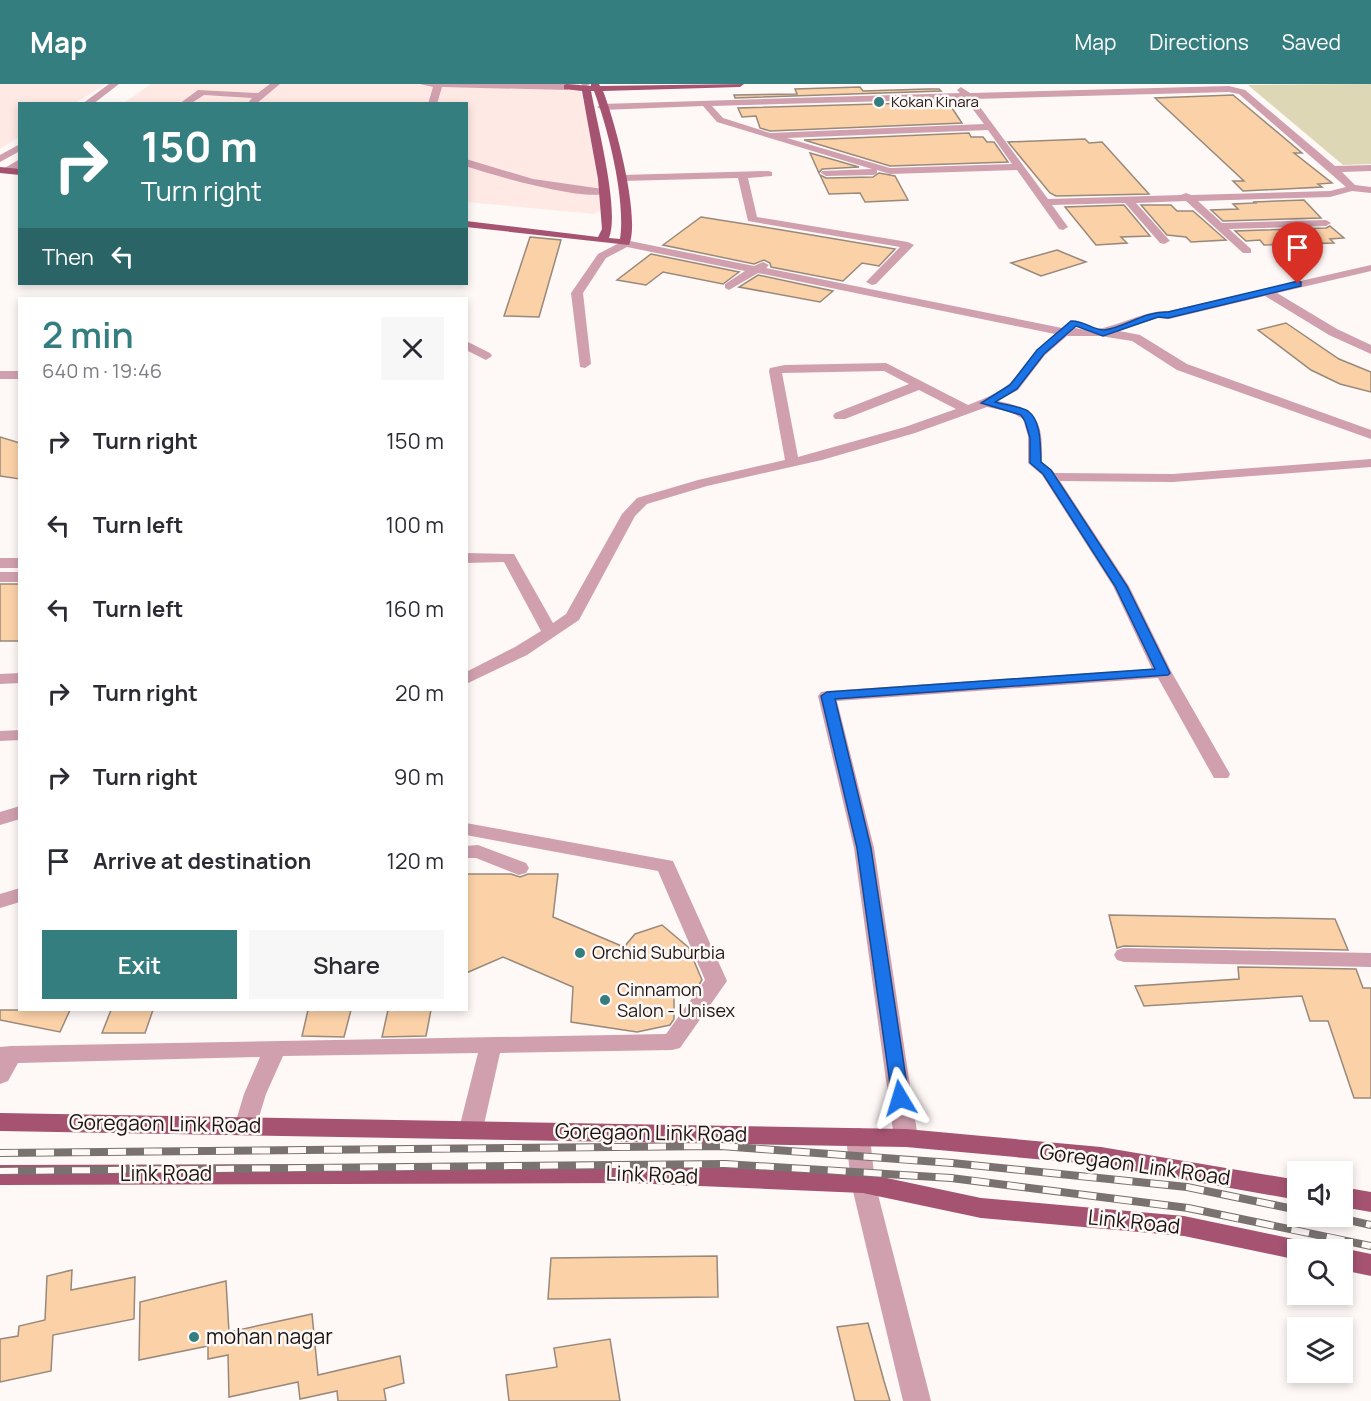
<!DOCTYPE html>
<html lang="en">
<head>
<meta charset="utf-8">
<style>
	body { margin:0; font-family:Manrope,sans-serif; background:#f7f7f7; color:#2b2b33; height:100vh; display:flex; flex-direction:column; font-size:22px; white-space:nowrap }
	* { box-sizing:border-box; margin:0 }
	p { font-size:20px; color:#7c7c81 }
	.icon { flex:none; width:33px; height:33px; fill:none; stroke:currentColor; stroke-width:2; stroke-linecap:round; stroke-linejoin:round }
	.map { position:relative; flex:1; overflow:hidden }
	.sheet { position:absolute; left:18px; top:213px; width:450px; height:714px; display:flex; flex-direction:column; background:#fff; border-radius:0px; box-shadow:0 3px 9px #0003 }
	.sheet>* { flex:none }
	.hud { position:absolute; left:18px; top:18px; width:450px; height:183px; border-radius:0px; box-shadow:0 3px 9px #0003; background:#357e80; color:#fff; overflow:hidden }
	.tools { position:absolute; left:1287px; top:1077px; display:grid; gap:12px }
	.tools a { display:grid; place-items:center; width:66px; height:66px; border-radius:0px; background:#fff; box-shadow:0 3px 9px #0003; font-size:30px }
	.pin { position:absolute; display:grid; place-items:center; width:51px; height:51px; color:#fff; margin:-62px -26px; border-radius:50% 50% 50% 0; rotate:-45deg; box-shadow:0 0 6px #0007 }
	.pin .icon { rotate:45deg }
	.me { position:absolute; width:66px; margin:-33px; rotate:353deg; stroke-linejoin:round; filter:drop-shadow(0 0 4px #0008) }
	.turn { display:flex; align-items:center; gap:21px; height:126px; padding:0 24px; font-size:27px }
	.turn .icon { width:78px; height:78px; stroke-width:2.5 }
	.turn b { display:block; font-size:42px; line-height:51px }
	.then { display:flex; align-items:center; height:57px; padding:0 24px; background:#0003; gap:12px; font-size:22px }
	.round { display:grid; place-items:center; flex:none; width:63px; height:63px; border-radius:0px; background:#f7f7f7 }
	.summary { display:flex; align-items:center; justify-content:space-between; height:102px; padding:0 24px }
	h1 { font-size:36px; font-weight:600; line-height:45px; color:#357e80 }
	.cta { display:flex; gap:12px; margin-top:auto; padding:12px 24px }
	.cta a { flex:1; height:69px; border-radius:0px; background:#357e80; color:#fff; font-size:24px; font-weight:600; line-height:69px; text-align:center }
	.cta a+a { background:#f7f7f7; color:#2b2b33 }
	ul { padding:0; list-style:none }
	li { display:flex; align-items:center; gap:18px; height:84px; padding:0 24px }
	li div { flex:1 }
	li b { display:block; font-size:22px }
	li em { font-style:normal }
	header { display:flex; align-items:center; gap:36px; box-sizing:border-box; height:84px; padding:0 30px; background:#357e80; color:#fff }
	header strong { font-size:28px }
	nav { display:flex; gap:33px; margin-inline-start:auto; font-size:21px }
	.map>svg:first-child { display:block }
	.built { fill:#fee9e5 }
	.green { fill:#ded7b5 }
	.building { fill:#fbd1a8; stroke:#99897b; stroke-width:1.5 }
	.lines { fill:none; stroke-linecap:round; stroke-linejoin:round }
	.minor { fill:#d0a0af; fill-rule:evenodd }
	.major { fill:#a55371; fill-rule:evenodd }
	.rail-casing { stroke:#797271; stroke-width:8 }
	.rail { stroke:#fef8f7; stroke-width:6; stroke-dasharray:18; stroke-linecap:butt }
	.route { fill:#1a73e8; stroke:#114b97; stroke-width:1.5 }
	.poi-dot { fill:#357e80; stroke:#fef8f7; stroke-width:2 }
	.labels { text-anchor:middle; stroke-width:5; stroke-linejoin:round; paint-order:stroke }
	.far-poi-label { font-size:15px; fill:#1d1513; stroke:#fef8f7; text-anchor:start }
	.poi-label { font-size:18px; fill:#1d1513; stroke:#fef8f7; text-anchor:start }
	.near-street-label { font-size:21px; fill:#1d1513; stroke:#fef8f7 }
	.near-poi-label { font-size:21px; fill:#1d1513; stroke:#fef8f7; text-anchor:start }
</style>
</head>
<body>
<header>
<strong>Map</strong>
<nav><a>Map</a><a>Directions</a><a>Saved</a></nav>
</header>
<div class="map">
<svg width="1371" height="1317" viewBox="0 0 1371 1317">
	<rect width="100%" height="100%" fill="#fef8f7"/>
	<g class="built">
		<path d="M0,0H106L75,19L20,20L19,53L0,65Z"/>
		<path d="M151,0H579L608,122L594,130L467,118L466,20H122Z"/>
	</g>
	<path class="green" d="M1371,0V80L1343,81L1248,1Z"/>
	<g class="building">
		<path d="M860,3L863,7L927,5H939L941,7L735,14L734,11L797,10L795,5Z"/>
		<path d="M1233,11L1302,69H1294L1332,99L1318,100L1322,103L1243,107L1233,97H1244L1155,14Z"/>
		<path d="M948,18L962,39L770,47L760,44L756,32L742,33L738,24Z"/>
		<path d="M969,49L971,53H983L987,58H994L1008,78L890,82L804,56Z"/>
		<path d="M1085,55L1089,59L1102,58L1149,110L1056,112L1050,109L1008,58Z"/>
		<path d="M810,69L859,83L822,85L819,89Z"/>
		<path d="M879,89L895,92L908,116L865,118L860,109L829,110L820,91L826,94L873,93Z"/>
		<path d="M1304,116L1321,134L1223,137L1211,126L1238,125L1233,120L1255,119L1253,118Z"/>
		<path d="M1124,121L1150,152L1121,153L1127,159L1096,161L1065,123Z"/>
		<path d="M1141,121H1171L1177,127H1193L1226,156L1191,158L1186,153L1167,151Z"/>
		<path d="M701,133L782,146L895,165L879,182L862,179L843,197L771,183L770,179L764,176L754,180L663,161Z"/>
		<path d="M1330,142L1344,154L1330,155L1334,159L1264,161L1260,156L1246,157L1235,147L1326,144Z"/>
		<path d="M530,153L561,156L539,233L504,232Z"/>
		<path d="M1057,166L1086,178L1041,192L1011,179Z"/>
		<path d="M651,170L739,188L723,200L663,188L646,201L617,196Z"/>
		<path d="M758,191L833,207L820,218L739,203Z"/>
		<path d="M1286,239L1339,275L1371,288V308L1340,300L1311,286L1258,246Z"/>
		<path d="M0,353L20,359V395L0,392Z"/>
		<rect x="0" y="500" width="20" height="57"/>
		<path d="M466,790H511L520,793L528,790H558L553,833L624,863L635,850L662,841L688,863L702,896L699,901L674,909V935L670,941L637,948L571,938L573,903L503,873L466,889Z"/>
		<path d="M1109,831L1335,835L1348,866L1124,862L1117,864Z"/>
		<path d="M1238,883L1356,885L1363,904H1371V1014H1354L1328,937H1310L1302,912L1144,922L1135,902L1239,895Z"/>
		<path d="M0,926H70L60,948L0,936Z"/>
		<path d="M111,926H153L145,949H102Z"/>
		<path d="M308,926H351L344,953L302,952Z"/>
		<path d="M388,926H431L426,952L382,953Z"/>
		<path d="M717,1172L718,1213L548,1215L551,1174Z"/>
		<path d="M72,1186L71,1206L135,1193L134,1235L53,1251L51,1287L0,1298V1255L18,1252L19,1242L45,1236L47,1192Z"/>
		<path d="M226,1197L229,1248L312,1230L318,1291L400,1272L404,1299L384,1305L386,1317H338L337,1307L300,1315L298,1298L229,1313L228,1271L208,1275V1262L139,1276L140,1218Z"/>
		<path d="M868,1239L884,1297L890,1317H855L837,1243Z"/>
		<path d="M610,1255L620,1317H509L506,1291L557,1283L554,1264Z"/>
	</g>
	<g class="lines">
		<g class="minor">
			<path d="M109,0H119L93,20H82Z"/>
			<path d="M270,0H280L256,20H247L252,14L204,11L190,20H179L198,6L258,9Z"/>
			<path d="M420,0H567L571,3L567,6L442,3L437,20H428L433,3Z"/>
			<path d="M581,0H589V1L585,4Z"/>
			<path d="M1229,2L1245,6L1335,82L1371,81V87L1342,88L1355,101L1371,103V109L1352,107L1330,113L1198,117L1222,139L1326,136L1331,139L1326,142L1229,145L1251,165V169H1243L1186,117L1136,119L1170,157L1164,160L1160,159L1125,119L1052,121L1068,143L1063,146L1059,145L1017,86L890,90L877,86V90L873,91L826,92L821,89L822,87L872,85L717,38L703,22L602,26L597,23L602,20L960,9L957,6L961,3L970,9ZM1229,8L1239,10L1346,103L1330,107L1191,111L1186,109L1181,111L1048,115L974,15ZM965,15L984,40L770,49L723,34L712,22ZM988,46L1012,80L890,84L787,54Z"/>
			<path d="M20,60V67L0,78V71Z"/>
			<path d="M20,75V83L11,89H3V85Z"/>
			<path d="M466,75L533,95L603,105L608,108C592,120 488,90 466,82Z"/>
			<path d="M768,87L772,88V92L748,94L757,133L908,158L914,161L876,200L872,201L866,198L868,196L900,163L748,137L738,94L622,97L617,94L622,91Z"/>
			<path d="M625,156L754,182L763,178L769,181L766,184L1062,244L1069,240C1072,241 1074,243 1076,244C1103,253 1140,225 1169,227L1371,181V187L1277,209L1337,245L1371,261V270L1329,251L1265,212L1169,235L1158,234L1119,247L1140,251L1187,280L1371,346V355L1177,286L1132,257L1100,252H1067L1045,271L1018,306L998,317C1039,325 1043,338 1042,378L1055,389L1173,390L1371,375V383L1173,398L1060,397L1129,502L1172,589L1230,690L1228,694H1214L1158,594L837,617L874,764L918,1054L914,1061L906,1063L898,1061L894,1054L854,764L818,612L821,608L827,607L1152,585L1113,502L1042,391L1028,379V352L1023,335L1011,328L987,323L915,349L822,376L707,402L647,420L635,432L579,536L527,571L466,600V588L515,563L541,547L504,478L466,479V469L514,470L553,539L566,530L622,430L637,414L698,396L785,376L769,287L770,284L785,281L886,279L968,321C981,316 999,309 1010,299C1026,282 1036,266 1055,250L758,189L729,206L725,204V200L745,187L627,163L606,174L583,209L591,280L585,284L580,283L571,209L598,170ZM884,287L909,300L835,329L833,332L835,335H845L919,306L956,325L905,343L798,373L782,289Z"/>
			<path d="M466,257L490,269L492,272L486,276L466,266Z"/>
			<rect x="0" y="287" width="20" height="8"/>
			<rect x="0" y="474" width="20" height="10"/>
			<rect x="0" y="488" width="20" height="10"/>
			<path d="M20,589V599L0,600V590Z"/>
			<path d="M20,646V656L0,657V647Z"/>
			<path d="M20,722V735L0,741V728Z"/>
			<path d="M466,739L673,777L727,897L680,964L672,966L500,969L483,1045L479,1051L471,1054L463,1051L459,1045L478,969L283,972L266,1010L255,1046L247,1049L239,1046L235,1040L244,1010L260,973L18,979L8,997L0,1000V963L11,962L666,950L705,896L658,787L466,751Z"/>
			<path d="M478,761L526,779L529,784L526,789L519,791L476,774H466V762Z"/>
			<path d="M20,804V818L0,824V810Z"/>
			<path d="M1124,864L1371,869V883L1124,878L1117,876L1114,871L1117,866Z"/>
			<path d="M858,1044L866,1046L870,1053L875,1099L931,1317H903L851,1099L846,1053L850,1046Z"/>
		</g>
		<g class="major">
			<path d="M567,0L591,2V0H599L600,2L744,0L740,3L603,7C615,37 641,134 629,161L466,143V137L598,153L602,145L598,95L582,7L564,5V1ZM591,7H594C608,44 626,116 620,155L609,154C620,127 597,39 591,7Z"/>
			<path d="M0,83L20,85V91L0,89Z"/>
			<path d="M0,1029L906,1045L1101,1063L1298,1096V1116L1101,1081L906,1063L0,1047Z"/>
			<path d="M630,1079L863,1089L981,1114L1184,1132L1298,1156L1307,1159L1310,1166H1298V1176L1184,1152L981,1134L863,1109L630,1099L0,1101V1081Z"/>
			<path d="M1342,1103L1371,1108V1128L1342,1123Z"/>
			<path d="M1342,1164L1371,1170V1192L1342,1186V1166H1339Z"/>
		</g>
		<defs>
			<g id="rail">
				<path d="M0,1069L721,1062L952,1079L1187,1103L1298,1126"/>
				<path d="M0,1087L725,1080L951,1094L1188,1124L1371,1162"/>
				<path d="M1331,1132L1371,1141"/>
			</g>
		</defs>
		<use href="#rail" class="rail-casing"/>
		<use href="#rail" class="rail"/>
	</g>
	<path class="route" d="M1298,197L1301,198V202L1168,234L1158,233L1103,252L1076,242L1044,270L1017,305L995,318C1004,321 1020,322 1028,327C1042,337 1040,363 1041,378L1051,386L1127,502L1170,589L1168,591L835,615L871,764L909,1014L907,1019L900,1021L894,1019L892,1014L857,764L821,612L827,608L1155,585L1115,502L1043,390L1030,379V354L1025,337L1021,331L981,319L1010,301L1037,266L1071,237C1083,236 1093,246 1104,246C1125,244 1143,227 1168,228Z"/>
	<g class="poi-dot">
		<circle cx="879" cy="18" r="6"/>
		<circle cx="580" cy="869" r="6"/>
		<circle cx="605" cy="916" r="6"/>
		<circle cx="194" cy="1253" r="6"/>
	</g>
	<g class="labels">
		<g class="far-poi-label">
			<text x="891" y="23">Kokan Kinara</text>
		</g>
		<g class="poi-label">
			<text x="592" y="875">Orchid Suburbia</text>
			<text x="617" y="912">Cinnamon<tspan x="617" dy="21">Salon - Unisex</tspan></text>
		</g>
		<g class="near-street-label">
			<text transform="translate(165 1040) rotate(1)" y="7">Goregaon Link Road</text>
			<text transform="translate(651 1049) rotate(1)" y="7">Goregaon Link Road</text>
			<text transform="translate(1135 1081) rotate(8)" y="7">Goregaon Link Road</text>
			<text x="166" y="1097">Link Road</text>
			<text transform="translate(652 1091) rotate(2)" y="7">Link Road</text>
			<text transform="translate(1134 1138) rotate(6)" y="7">Link Road</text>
		</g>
		<g class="near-poi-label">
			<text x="206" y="1260">mohan nagar</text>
		</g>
	</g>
</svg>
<div class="tools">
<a><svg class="icon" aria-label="sound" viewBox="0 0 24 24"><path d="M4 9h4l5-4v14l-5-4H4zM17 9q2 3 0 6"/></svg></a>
<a><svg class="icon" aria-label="search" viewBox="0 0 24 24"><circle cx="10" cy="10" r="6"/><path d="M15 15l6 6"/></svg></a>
<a><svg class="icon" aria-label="layers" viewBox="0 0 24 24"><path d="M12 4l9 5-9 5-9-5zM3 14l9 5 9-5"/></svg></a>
</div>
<div class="pin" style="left:1298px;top:200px;background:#d93025"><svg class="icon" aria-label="arrive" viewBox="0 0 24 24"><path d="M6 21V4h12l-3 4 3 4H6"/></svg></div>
<svg class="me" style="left:900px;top:1014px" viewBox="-20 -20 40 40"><path d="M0-17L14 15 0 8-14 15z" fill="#1a73e8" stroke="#fff" stroke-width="4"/></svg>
<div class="hud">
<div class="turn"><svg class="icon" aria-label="right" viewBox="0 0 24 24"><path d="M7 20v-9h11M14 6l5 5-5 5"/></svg><div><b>150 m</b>Turn right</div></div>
<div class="then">Then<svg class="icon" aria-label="left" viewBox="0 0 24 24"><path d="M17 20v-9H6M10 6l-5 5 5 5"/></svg></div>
</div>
<section class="sheet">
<div class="summary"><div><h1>2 min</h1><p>640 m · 19:46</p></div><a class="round"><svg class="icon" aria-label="close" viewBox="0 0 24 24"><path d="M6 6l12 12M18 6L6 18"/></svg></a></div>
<ul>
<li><svg class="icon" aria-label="right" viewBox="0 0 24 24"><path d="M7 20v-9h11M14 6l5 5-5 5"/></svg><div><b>Turn right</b></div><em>150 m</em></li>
<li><svg class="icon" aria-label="left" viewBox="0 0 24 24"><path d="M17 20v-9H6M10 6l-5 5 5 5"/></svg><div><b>Turn left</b></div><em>100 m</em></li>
<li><svg class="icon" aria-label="left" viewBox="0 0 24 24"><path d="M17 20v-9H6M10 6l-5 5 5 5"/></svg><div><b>Turn left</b></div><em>160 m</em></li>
<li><svg class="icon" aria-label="right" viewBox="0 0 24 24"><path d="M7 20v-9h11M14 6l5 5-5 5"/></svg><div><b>Turn right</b></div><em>20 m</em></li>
<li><svg class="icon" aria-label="right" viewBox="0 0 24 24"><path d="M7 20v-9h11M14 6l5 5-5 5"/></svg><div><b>Turn right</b></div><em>90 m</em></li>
<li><svg class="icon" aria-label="arrive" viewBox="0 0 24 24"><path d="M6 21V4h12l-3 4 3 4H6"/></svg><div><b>Arrive at destination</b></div><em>120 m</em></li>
</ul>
<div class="cta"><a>Exit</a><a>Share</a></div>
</section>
</div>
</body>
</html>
